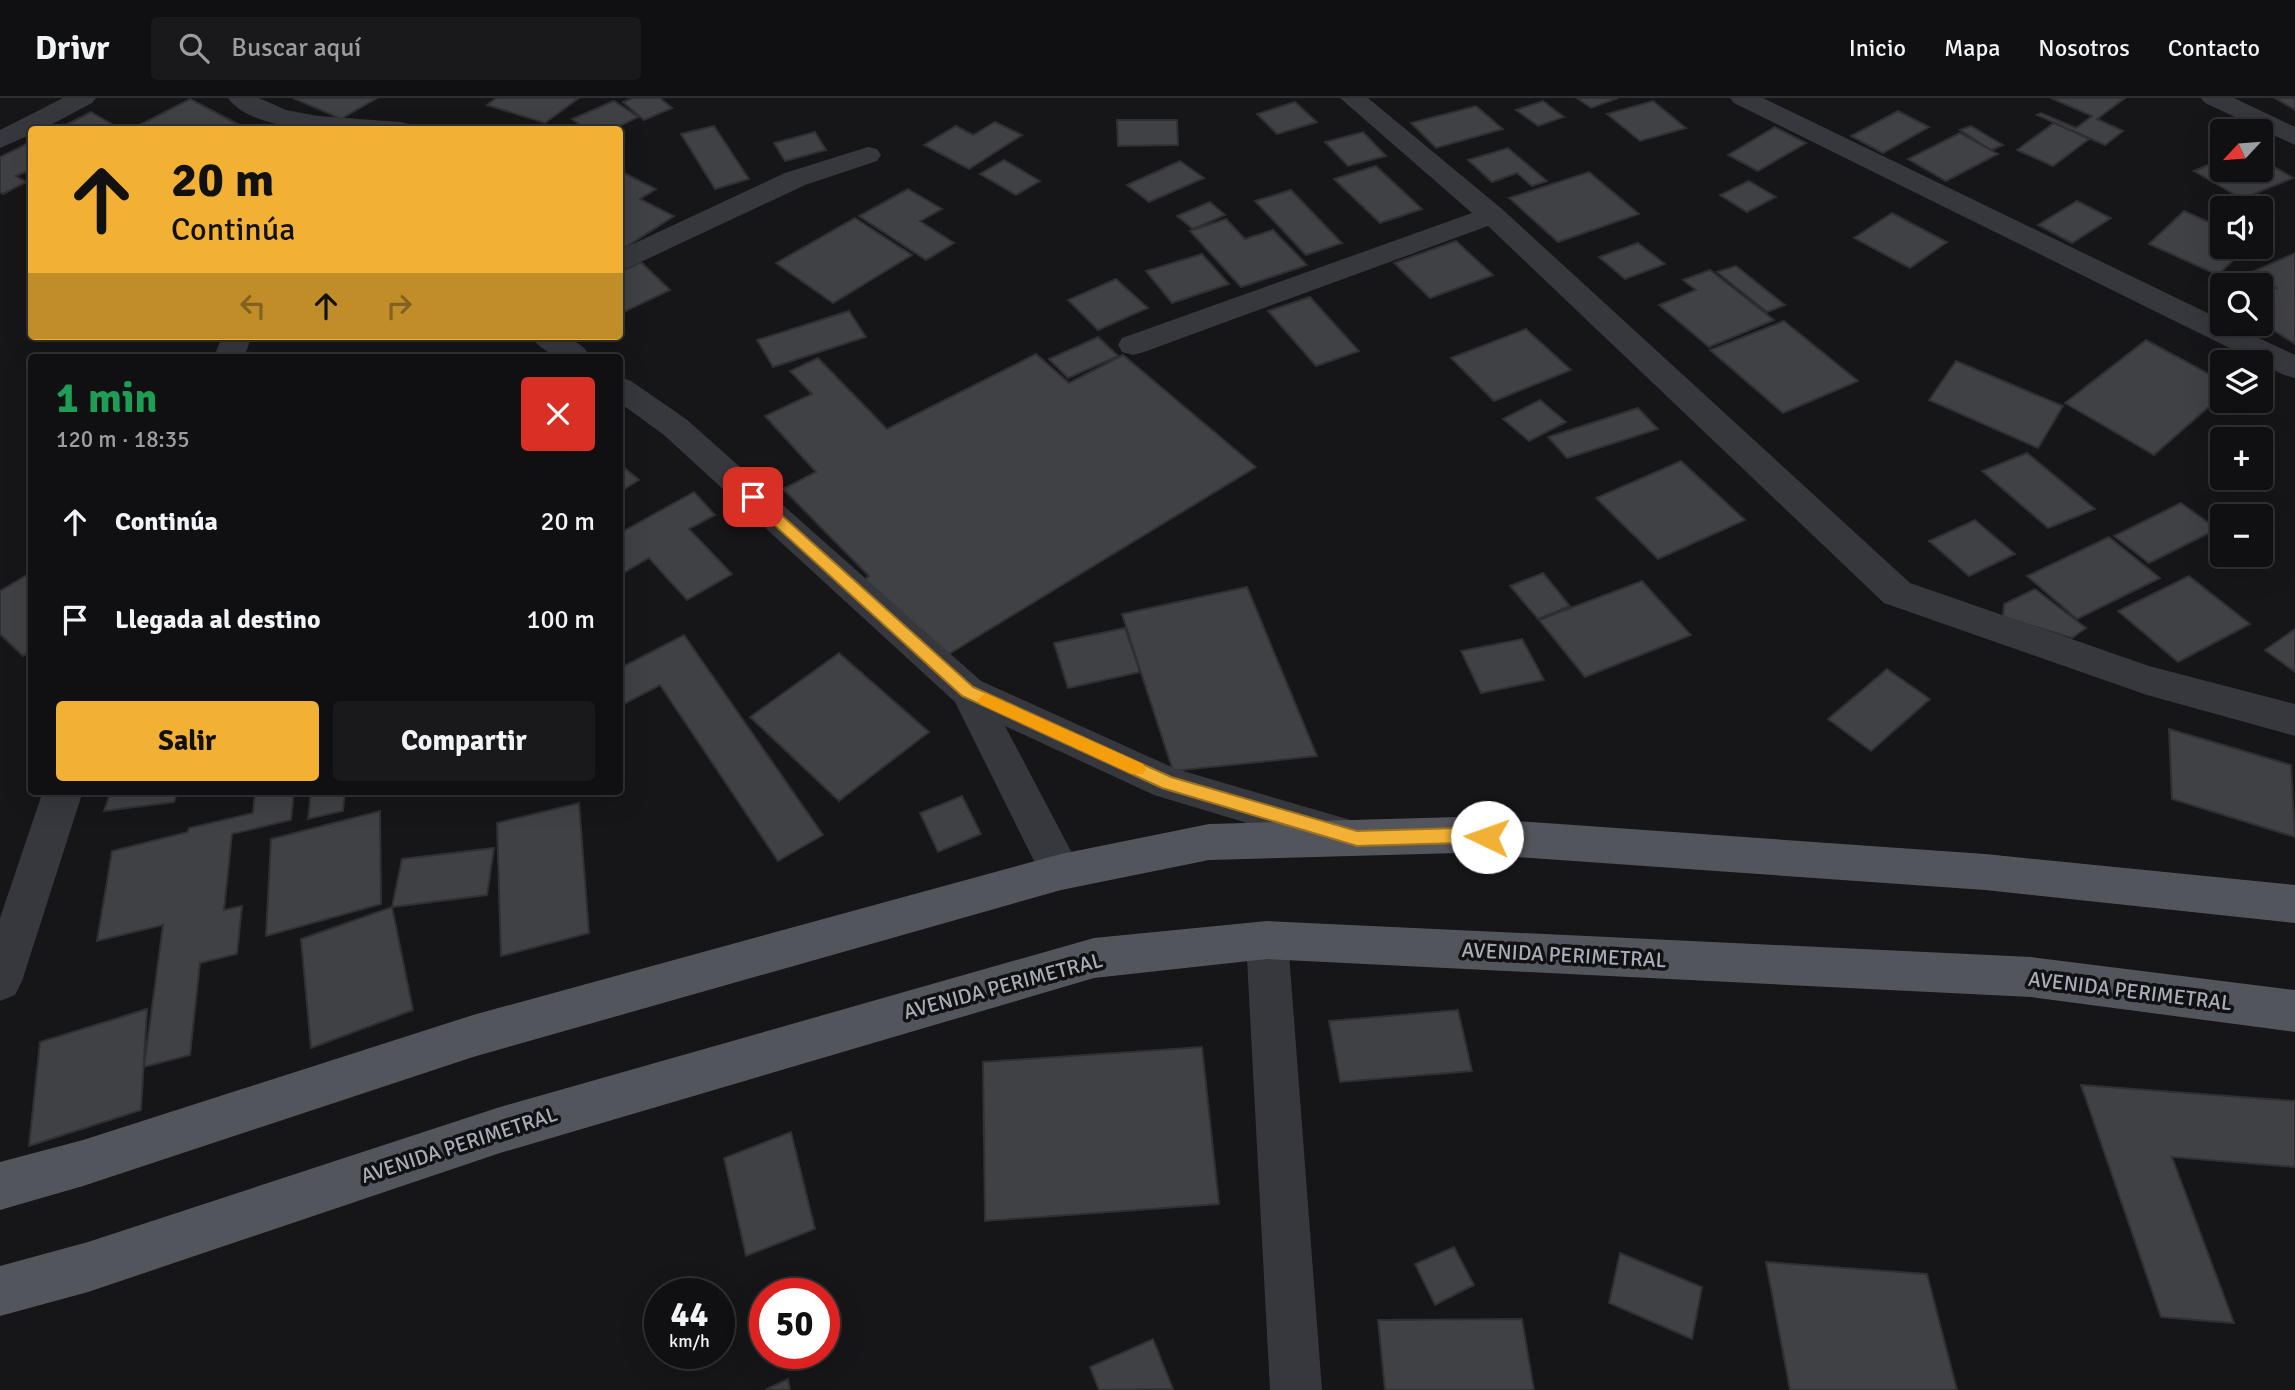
<!DOCTYPE html>
<html lang="es">
<head>
<meta charset="utf-8">
<style>
	body { margin:0; font-family:Signika,sans-serif; background:#19191b; color:#f1f3f6; height:100vh; display:flex; flex-direction:column; font-size:26px; white-space:nowrap }
	* { box-sizing:border-box; margin:0 }
	p { font-size:23px; color:#9c9d9f }
	.icon { flex:none; width:38px; height:38px; fill:none; stroke:currentColor; stroke-width:2; stroke-linecap:round; stroke-linejoin:round }
	.map { position:relative; flex:1; overflow:hidden }
	.details { position:absolute; left:28px; top:256px; width:595px; height:441px; display:flex; flex-direction:column; background:#101012; border-radius:7px; box-shadow:0 7px 28px #0002,0 0 0 2px #303032 }
	.details>* { flex:none }
	.banner { position:absolute; left:28px; top:28px; width:595px; height:214px; border-radius:7px; box-shadow:0 7px 28px #0002,0 0 0 2px #303032; background:#f2b134; color:#111; overflow:hidden }
	.needle { width:46px; rotate:244deg }
	.tools { position:absolute; left:2210px; top:21px; display:grid; gap:14px }
	.tools a { display:grid; place-items:center; width:63px; height:63px; border-radius:7px; background:#101012; box-shadow:0 7px 28px #0002,0 0 0 2px #303032; font-size:35px }
	.speed { position:absolute; left:644px; top:1180px; display:flex; gap:14px; font-size:35px; font-weight:700; text-align:center }
	.speed>* { display:grid; place-content:center; width:91px; height:91px; border-radius:50%; background:#101012; box-shadow:0 7px 28px #0002,0 0 0 2px #303032; line-height:1 }
	.speed small { font-size:18px; font-weight:400 }
	.speed .limit { border:10px solid #d22; background:#fff; color:#111 }
	.pin { position:absolute; display:grid; place-items:center; width:60px; height:60px; color:#fff; margin:-30px; border-radius:14px; box-shadow:0 4px 10px #0006 }
	.me { position:absolute; width:77px; margin:-38px; rotate:273deg; stroke-linejoin:round; filter:drop-shadow(0 0 5px #0008) }
	.turn { display:flex; align-items:center; gap:24px; height:147px; padding:0 28px; font-size:32px }
	.turn .icon { width:91px; height:91px; stroke-width:2.5 }
	.turn b { display:block; font-size:49px; line-height:60px }
	.lanes { display:flex; align-items:center; height:66px; padding:0 28px; background:#0003; justify-content:center; gap:35px; direction:ltr }
	.lanes .off { opacity:.35 }
	.round { display:grid; place-items:center; flex:none; width:74px; height:74px; border-radius:7px; background:#19191b }
	.overview { display:flex; align-items:center; justify-content:space-between; height:119px; padding:0 28px }
	h1 { font-size:42px; font-weight:700; line-height:52px; color:#1e9e55 }
	.cta { display:flex; gap:14px; margin-top:auto; padding:14px 28px }
	.cta a { flex:1; height:80px; border-radius:7px; background:#f2b134; color:#111; font-size:28px; font-weight:700; line-height:80px; text-align:center }
	.cta a+a { background:#19191b; color:#f1f3f6 }
	ul { padding:0; list-style:none }
	li { display:flex; align-items:center; gap:21px; height:98px; padding:0 28px }
	li div { flex:1 }
	li b { display:block; font-size:26px }
	li em { font-style:normal }
	header { display:flex; align-items:center; gap:42px; box-sizing:border-box; height:98px; padding:0 35px; background:#101012; border-bottom:2px solid #303032 }
	header strong { font-size:33px }
	nav { display:flex; gap:38px; margin-inline-start:auto; font-size:24px }
	.search { width:490px; height:63px; background:#19191b; display:flex; align-items:center; gap:18px; box-sizing:border-box; padding:0 24px; border-radius:7px; color:#9c9d9f; font-size:26px }
	.map>svg:first-child { display:block }
	.building { fill:#404145; stroke:#303034; stroke-width:2 }
	.lines { fill:none; stroke-linecap:round; stroke-linejoin:round }
	.minor { fill:#37383d; fill-rule:evenodd }
	.major { fill:#53555c; fill-rule:evenodd }
	.route { fill:#f2b134; stroke:#9d7322; stroke-width:2 }
	.slow { fill:#f59e0b }
	.labels { text-anchor:middle; stroke-width:7; stroke-linejoin:round; paint-order:stroke }
	.street-label { font-size:21px; fill:#a8adb8; stroke:#111113 }
</style>
</head>
<body>
<header>
<strong>Drivr</strong>
<div class="search"><svg class="icon" aria-label="search" viewBox="0 0 24 24"><circle cx="10" cy="10" r="6"/><path d="M15 15l6 6"/></svg>Buscar aquí</div>
<nav><a>Inicio</a><a>Mapa</a><a>Nosotros</a><a>Contacto</a></nav>
</header>
<div class="map">
<svg width="2295" height="1292" viewBox="0 0 2295 1292">
	<rect width="100%" height="100%" fill="#161618"/>
	<g class="building">
		<path d="M293,0H377L341,21Z"/>
		<path d="M496,0H579L545,25L487,7Z"/>
		<path d="M633,0H660L672,10L644,22L623,4Z"/>
		<path d="M1577,0H1618L1591,10Z"/>
		<path d="M2051,0H2125L2097,21L2123,33L2105,47L2037,17L2041,15L2076,30L2092,18Z"/>
		<path d="M2275,0H2295V12Z"/>
		<path d="M190,1L249,32H130Z"/>
		<path d="M614,3L638,19L612,32H587L572,21Z"/>
		<path d="M1543,3L1564,19L1538,28L1516,12Z"/>
		<path d="M1653,3L1686,30L1640,43L1607,16Z"/>
		<path d="M1295,4L1317,24L1277,36L1257,16Z"/>
		<path d="M1476,8L1503,31L1436,50L1411,25Z"/>
		<path d="M1898,13L1929,29L1883,55L1851,38Z"/>
		<path d="M91,14L122,32H56Z"/>
		<path d="M1117,22H1177L1178,47L1118,48Z"/>
		<path d="M995,24L1022,37L969,71L924,47L956,28L973,37Z"/>
		<path d="M2054,25L2089,41L2053,68L2017,52Z"/>
		<path d="M714,28L749,81L715,91L681,36Z"/>
		<path d="M1971,28L2003,47L1991,52L1960,32Z"/>
		<path d="M1775,29L1806,45L1758,73L1728,57Z"/>
		<path d="M815,34L826,52L785,63L774,45Z"/>
		<path d="M1363,34L1386,58L1348,68L1325,44Z"/>
		<path d="M1960,35L1998,56L1946,83L1908,61Z"/>
		<path d="M32,43V71L16,78L26,84L3,96L0,94V59Z"/>
		<path d="M1508,50L1547,83L1532,88L1517,75L1492,84L1468,62Z"/>
		<path d="M2222,61V72H2261V61L2293,80L2242,101L2194,73Z"/>
		<path d="M1004,62L1040,83L1016,97L980,76Z"/>
		<path d="M1180,63L1204,80L1149,104L1127,87Z"/>
		<path d="M1376,68L1422,111L1380,125L1334,81Z"/>
		<path d="M620,73L656,91L640,101L674,118L626,149L620,146Z"/>
		<path d="M1589,74L1639,116L1558,144L1509,100Z"/>
		<path d="M1749,83L1776,99L1747,114L1720,97Z"/>
		<path d="M908,91L942,111L920,123L954,145L926,162L859,118Z"/>
		<path d="M1291,92L1342,145L1306,157L1255,103Z"/>
		<path d="M2077,103L2111,120L2072,145L2038,127Z"/>
		<path d="M1210,104L1225,117L1193,131L1177,118Z"/>
		<path d="M2184,113L2222,130V149H2247L2218,177L2149,146Z"/>
		<path d="M1892,115L1947,144L1910,170L1854,140Z"/>
		<path d="M855,120L912,157L833,205L776,165Z"/>
		<path d="M1226,121L1245,141L1273,132L1307,167L1241,189L1190,133Z"/>
		<path d="M1456,143L1493,177L1430,200L1394,165Z"/>
		<path d="M1638,145L1665,166L1625,181L1599,159Z"/>
		<path d="M2295,155V246L2261,224V197L2277,190L2252,174Z"/>
		<path d="M1202,156L1229,186L1172,205L1146,173Z"/>
		<path d="M641,164L670,192L620,216V174Z"/>
		<path d="M1736,168L1785,207L1767,214L1717,174Z"/>
		<path d="M1710,172L1774,222L1709,249L1659,207L1696,192L1683,182Z"/>
		<path d="M1116,181L1148,210L1098,232L1068,202Z"/>
		<path d="M1310,199L1359,253L1316,268L1268,213Z"/>
		<path d="M849,213L866,239L773,269L757,242Z"/>
		<path d="M1784,223L1858,283L1783,315L1710,252Z"/>
		<path d="M1526,231L1571,272L1494,303L1451,260Z"/>
		<path d="M1098,239L1118,258L1068,280L1049,261Z"/>
		<path d="M2146,242L2222,283V297L2154,357L2065,305Z"/>
		<path d="M1036,256L1069,285L1123,257L1256,369L944,559L857,487L869,478L783,391L816,374L765,318L812,296L790,273L818,260L887,331Z"/>
		<path d="M1956,263L2063,308L2038,350L1929,302Z"/>
		<path d="M1540,302L1566,324L1529,343L1503,321Z"/>
		<path d="M1638,310L1658,331L1567,360L1548,339Z"/>
		<path d="M2027,355L2095,411L2048,430L1982,373Z"/>
		<path d="M1681,363L1745,422L1658,461L1596,400Z"/>
		<path d="M620,366L639,382L620,394Z"/>
		<path d="M694,394L715,417L689,431L732,476L687,502L649,460L620,477V435Z"/>
		<path d="M2181,405L2217,431L2149,465L2114,438Z"/>
		<path d="M1975,422L2015,456L1969,478L1929,443Z"/>
		<path d="M2109,439L2160,480L2077,521L2027,478Z"/>
		<path d="M32,474V552L23,558L0,536V493Z"/>
		<path d="M1543,475L1570,508L1538,521L1510,488Z"/>
		<path d="M2189,478L2250,526L2178,564L2118,513Z"/>
		<path d="M1642,483L1691,537L1585,579L1539,522Z"/>
		<path d="M1247,489L1317,658L1173,673L1122,516Z"/>
		<path d="M2035,491L2086,530L2072,540L2003,519L2004,506Z"/>
		<path d="M1125,530L1140,574L1068,590L1054,545Z"/>
		<path d="M2295,531V574L2265,552Z"/>
		<path d="M684,537L823,737L778,763L660,587L620,608V570Z"/>
		<path d="M1522,541L1544,582L1481,595L1461,553Z"/>
		<path d="M839,555L929,634L839,703L750,619Z"/>
		<path d="M1887,571L1930,601L1871,653L1828,621Z"/>
		<path d="M2169,631L2291,667L2295,739L2172,701Z"/>
		<path d="M111,693H178L174,704L104,713Z"/>
		<path d="M255,693H294L291,722L232,736L224,812L242,808L237,856L200,865L190,957L144,969L163,827L97,843L112,753L188,734L189,730L253,715Z"/>
		<path d="M311,693H345L343,713L308,721Z"/>
		<path d="M962,698L981,736L938,754L920,715Z"/>
		<path d="M579,705L589,835L501,858L497,725Z"/>
		<path d="M380,713L381,806L266,838L271,741Z"/>
		<path d="M494,750L487,797L392,809L402,761Z"/>
		<path d="M392,809L413,912L311,950L301,841Z"/>
		<path d="M147,911L141,1012L29,1048L40,944Z"/>
		<path d="M1458,912L1472,973L1340,984L1329,923Z"/>
		<path d="M1202,949L1219,1106L985,1123L983,964Z"/>
		<path d="M2081,987L2295,1003V1069L2172,1059L2234,1225L2161,1219Z"/>
		<path d="M791,1034L815,1131L746,1158L724,1060Z"/>
		<path d="M1454,1149L1474,1187L1435,1207L1415,1166Z"/>
		<path d="M1620,1155L1702,1189L1692,1241L1609,1205Z"/>
		<path d="M1766,1164L1927,1176L1957,1292H1790Z"/>
		<path d="M1522,1221L1534,1292H1385L1378,1222Z"/>
		<path d="M1153,1241L1173,1291L1099,1292L1090,1269Z"/>
		<path d="M788,1281L790,1292H765Z"/>
	</g>
	<g class="lines">
		<g class="minor">
			<path d="M63,0H96L92,5L41,32H32V36L0,50V32Z"/>
			<path d="M228,0H259L286,12L318,18L400,24L409,26L413,32C368,32 257,41 228,0Z"/>
			<path d="M1340,0H1368L1502,111L1910,485L2149,568L2295,606V638L2147,597L1884,505L1488,128L1144,254L1133,257L1122,254L1118,247L1122,240L1472,115Z"/>
			<path d="M1730,0H1763L2222,222V226H2229L2295,257V280L2284,277L1734,5Z"/>
			<path d="M2201,0H2234L2295,29V47L2205,5Z"/>
			<path d="M868,49L877,51L881,57L877,63L805,87L630,169L620,172V152L785,75Z"/>
			<path d="M222,238H252L244,259H214Z"/>
			<path d="M531,238C555,238 577,236 591,259C567,259 546,261 531,238Z"/>
			<path d="M620,279L631,283L686,321L981,583L1176,671L1364,726L1370,738L1364,750L1350,756L1154,697L1005,628L1082,774L1076,787L1061,792L1046,787L955,604L664,337L620,305Z"/>
			<path d="M43,693H83L22,883L15,897L0,903V820Z"/>
			<path d="M1267,823L1282,828L1288,842L1322,1292H1270L1246,842L1252,828Z"/>
		</g>
		<g class="major">
			<path d="M1459,719L1985,756L2295,787V825L1985,792L1459,755L1209,762L1061,792L473,959L83,1088L0,1112V1064L83,1042L473,917L1061,756L1209,726Z"/>
			<path d="M1267,823L2031,859L2295,892V934L2031,899L1267,861L1094,880L500,1055L88,1194L0,1218V1168L88,1144L500,1009L1094,840Z"/>
		</g>
	</g>
	<path class="route" d="M753,394L758,396L973,589L1171,679L1357,733L1459,730L1493,734L1495,739L1493,744L1357,748L1162,690L962,598L748,403V396Z"/>
	<path class="slow" d="M985,595L1143,666L1146,671L1143,676H1132L980,606L978,602Z"/>
	<g class="labels">
		<g class="street-label">
			<text transform="translate(1564 857) rotate(3)" y="7">AVENIDA PERIMETRAL</text>
			<text transform="translate(1003 888) rotate(-15)" y="7">AVENIDA PERIMETRAL</text>
			<text transform="translate(2130 893) rotate(7)" y="7">AVENIDA PERIMETRAL</text>
			<text transform="translate(459 1047) rotate(-18)" y="7">AVENIDA PERIMETRAL</text>
		</g>
	</g>
</svg>
<div class="tools">
<a><svg class="needle" viewBox="-14 -14 28 28"><path d="M0-13l5 13h-10z" fill="#e53935"/><path d="M0 13l5-13h-10z" fill="#9c9d9f"/></svg></a>
<a><svg class="icon" aria-label="sound" viewBox="0 0 24 24"><path d="M4 9h4l5-4v14l-5-4H4zM17 9q2 3 0 6"/></svg></a>
<a><svg class="icon" aria-label="search" viewBox="0 0 24 24"><circle cx="10" cy="10" r="6"/><path d="M15 15l6 6"/></svg></a>
<a><svg class="icon" aria-label="layers" viewBox="0 0 24 24"><path d="M12 4l9 5-9 5-9-5zM3 14l9 5 9-5"/></svg></a>
<a>+</a>
<a>−</a>
</div>
<div class="speed"><div>44<small>km/h</small></div><div class="limit">50</div></div>
<div class="pin" style="left:753px;top:399px;background:#d93025"><svg class="icon" aria-label="arrive" viewBox="0 0 24 24"><path d="M6 21V4h12l-3 4 3 4H6"/></svg></div>
<svg class="me" style="left:1487px;top:739px" viewBox="-20 -20 40 40"><circle r="19" fill="#fff"/><path d="M0-13L10 11 0 6-10 11z" fill="#f2b134"/></svg>
<div class="banner">
<div class="turn"><svg class="icon" aria-label="ahead" viewBox="0 0 24 24"><path d="M12 20V5M6 11l6-6 6 6"/></svg><div><b>20 m</b>Continúa</div></div>
<div class="lanes"><svg class="icon off" aria-label="left" viewBox="0 0 24 24"><path d="M17 20v-9H6M10 6l-5 5 5 5"/></svg><svg class="icon" aria-label="ahead" viewBox="0 0 24 24"><path d="M12 20V5M6 11l6-6 6 6"/></svg><svg class="icon off" aria-label="right" viewBox="0 0 24 24"><path d="M7 20v-9h11M14 6l5 5-5 5"/></svg></div>
</div>
<section class="details">
<div class="overview"><div><h1>1 min</h1><p>120 m · 18:35</p></div><a class="round" style="background:#d93025;color:#fff"><svg class="icon" aria-label="close" viewBox="0 0 24 24"><path d="M6 6l12 12M18 6L6 18"/></svg></a></div>
<ul>
<li><svg class="icon" aria-label="ahead" viewBox="0 0 24 24"><path d="M12 20V5M6 11l6-6 6 6"/></svg><div><b>Continúa</b></div><em>20 m</em></li>
<li><svg class="icon" aria-label="arrive" viewBox="0 0 24 24"><path d="M6 21V4h12l-3 4 3 4H6"/></svg><div><b>Llegada al destino</b></div><em>100 m</em></li>
</ul>
<div class="cta"><a>Salir</a><a>Compartir</a></div>
</section>
</div>
</body>
</html>
